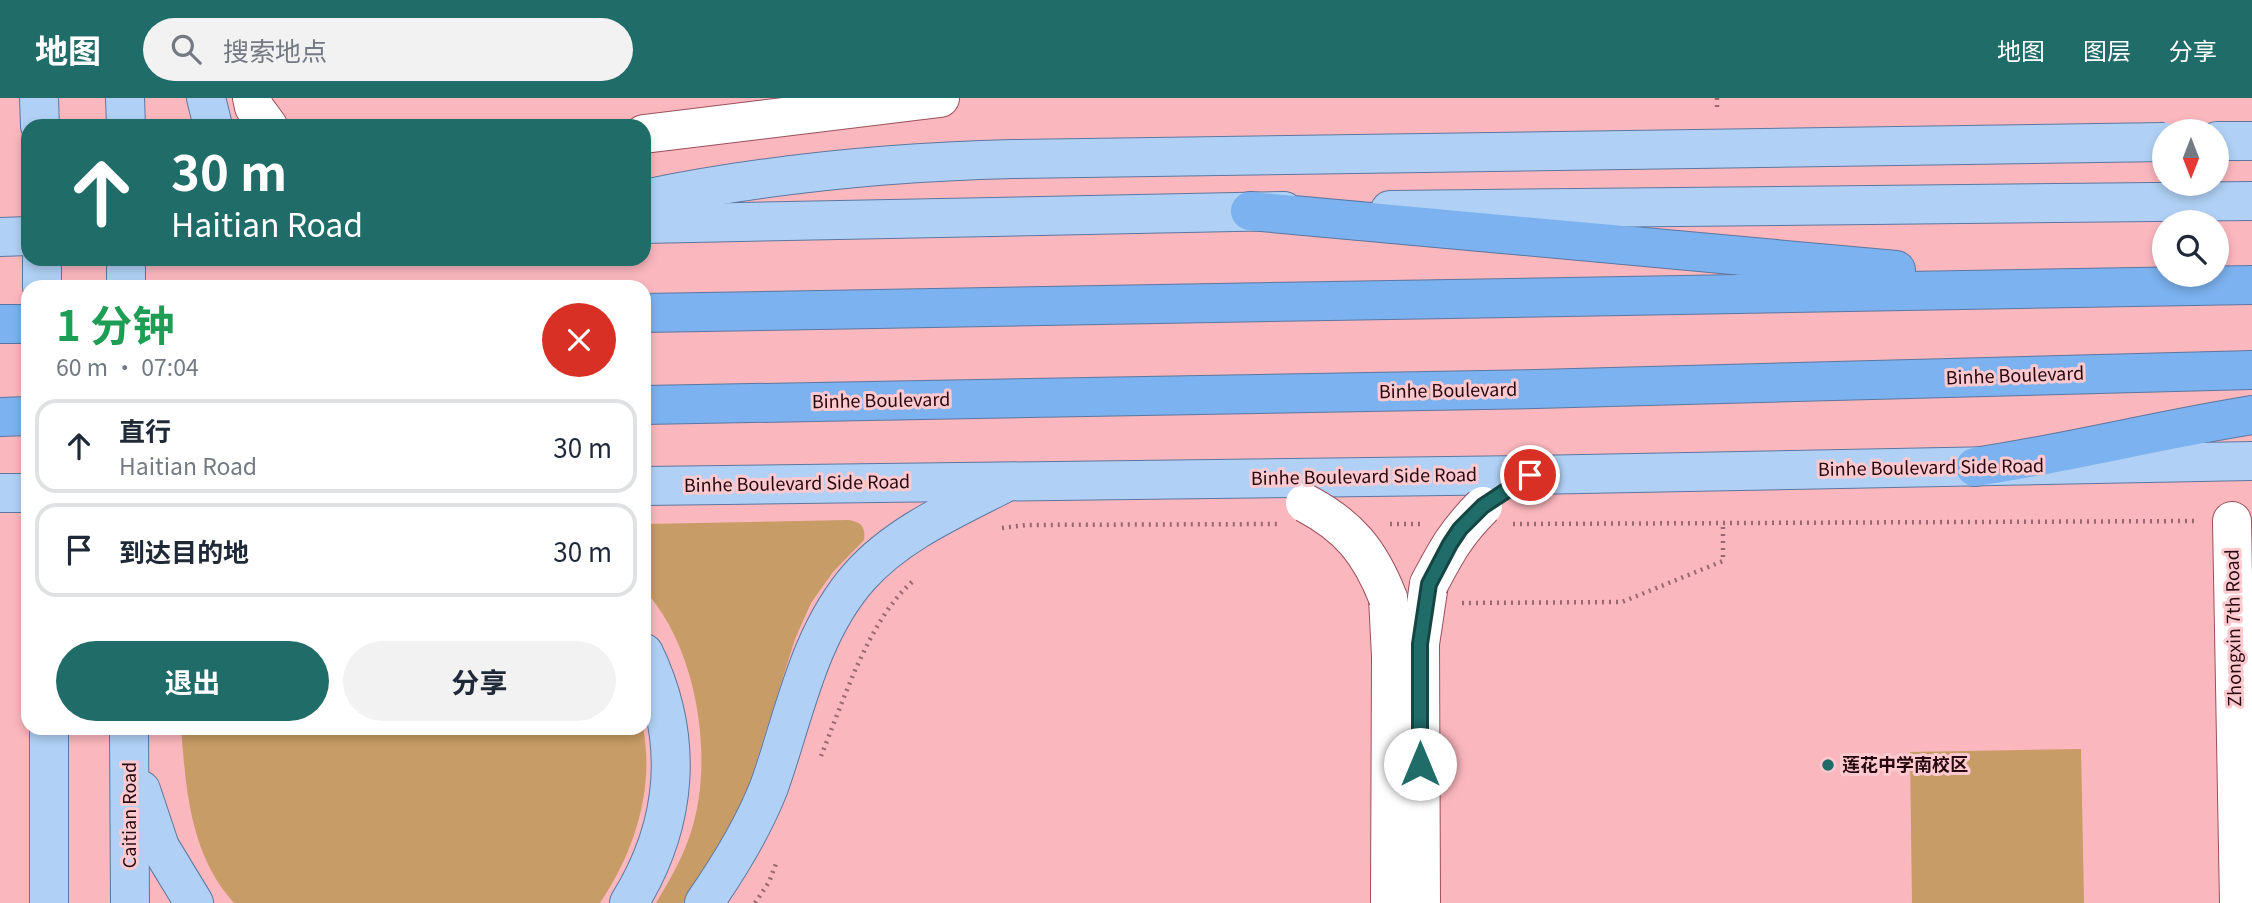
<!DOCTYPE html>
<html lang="zh">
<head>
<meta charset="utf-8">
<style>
	body { margin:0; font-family:Georgia,"Noto Sans SC",serif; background:#f2f2f3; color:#1f2937; height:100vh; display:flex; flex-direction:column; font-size:26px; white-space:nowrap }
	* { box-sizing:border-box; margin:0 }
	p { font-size:23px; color:#747a83 }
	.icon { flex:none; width:38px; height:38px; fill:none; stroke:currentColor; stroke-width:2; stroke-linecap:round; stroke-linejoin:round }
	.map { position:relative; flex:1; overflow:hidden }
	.sheet { position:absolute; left:21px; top:182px; width:630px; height:455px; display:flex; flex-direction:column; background:#fff; border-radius:21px; box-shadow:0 4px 10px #0003 }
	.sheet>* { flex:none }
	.guide { position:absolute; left:21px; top:21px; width:630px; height:147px; border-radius:21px; box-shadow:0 4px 10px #0003; background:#206c69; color:#fff; overflow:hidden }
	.needle { width:46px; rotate:180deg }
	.tools { position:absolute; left:2152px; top:21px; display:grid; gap:14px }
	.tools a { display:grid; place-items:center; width:77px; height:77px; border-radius:50%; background:#fff; box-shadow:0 4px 10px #0003; font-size:35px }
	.pin { position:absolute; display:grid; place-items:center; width:60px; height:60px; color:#fff; margin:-30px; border:4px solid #fff; border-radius:50%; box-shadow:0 2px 7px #0007 }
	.me { position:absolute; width:77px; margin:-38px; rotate:0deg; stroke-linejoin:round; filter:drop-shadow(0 0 5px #0008) }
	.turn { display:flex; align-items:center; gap:24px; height:147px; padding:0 35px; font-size:32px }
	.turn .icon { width:91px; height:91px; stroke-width:2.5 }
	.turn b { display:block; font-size:49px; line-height:60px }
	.round { display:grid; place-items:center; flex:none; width:74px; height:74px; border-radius:37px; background:#f2f2f3 }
	.summary { display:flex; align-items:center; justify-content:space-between; height:119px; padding:0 35px }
	h1 { font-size:42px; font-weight:700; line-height:52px; color:#1e9e55 }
	.primary-button { display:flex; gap:14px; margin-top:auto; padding:14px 35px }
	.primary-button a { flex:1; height:80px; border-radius:42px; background:#206c69; color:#fff; font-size:28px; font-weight:700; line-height:80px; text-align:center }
	.primary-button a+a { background:#f2f2f3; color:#1f2937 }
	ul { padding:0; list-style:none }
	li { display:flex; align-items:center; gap:21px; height:94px; margin:0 14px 10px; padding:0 21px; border:4px solid #e0e1e3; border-radius:21px }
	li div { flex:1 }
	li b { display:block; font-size:26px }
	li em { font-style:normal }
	header { display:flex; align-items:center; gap:42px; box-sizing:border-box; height:98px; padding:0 35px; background:#206c69; color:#fff }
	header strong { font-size:33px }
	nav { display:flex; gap:38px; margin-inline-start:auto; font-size:24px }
	.search { width:490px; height:63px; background:#f2f2f3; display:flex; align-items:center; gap:18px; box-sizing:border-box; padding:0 24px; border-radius:38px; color:#747a83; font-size:26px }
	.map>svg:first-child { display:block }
	.green { fill:#c79c66 }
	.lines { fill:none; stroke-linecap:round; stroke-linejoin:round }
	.minor-casing { stroke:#9b505c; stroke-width:40 }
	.major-casing { stroke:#5d77a0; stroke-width:40 }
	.highway-casing { stroke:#5d77a0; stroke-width:40 }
	.path { stroke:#9a686e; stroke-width:4.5; stroke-dasharray:2 5; stroke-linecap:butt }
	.minor { stroke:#fff; stroke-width:38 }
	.major { stroke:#b0d1f5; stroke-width:38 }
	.highway { stroke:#7bb2ef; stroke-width:38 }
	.minor-bridge-casing { stroke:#9b505c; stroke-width:40; stroke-linecap:butt }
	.major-bridge-casing { stroke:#5d77a0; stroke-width:40; stroke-linecap:butt }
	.minor-bridge { stroke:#fff; stroke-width:38 }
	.major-bridge { stroke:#b0d1f5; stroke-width:38 }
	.route-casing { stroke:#154644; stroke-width:18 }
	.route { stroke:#206c69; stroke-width:12 }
	.poi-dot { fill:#206c69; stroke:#fec9cf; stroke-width:2.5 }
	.labels { text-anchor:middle; stroke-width:6; stroke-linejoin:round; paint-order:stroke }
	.street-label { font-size:18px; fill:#26090e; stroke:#fec9cf }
	.poi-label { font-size:18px; font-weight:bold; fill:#26090e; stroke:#fec9cf; text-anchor:start }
</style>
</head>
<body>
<header>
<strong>地图</strong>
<div class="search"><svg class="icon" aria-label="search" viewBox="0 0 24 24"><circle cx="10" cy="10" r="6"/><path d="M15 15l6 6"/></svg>搜索地点</div>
<nav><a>地图</a><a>图层</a><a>分享</a></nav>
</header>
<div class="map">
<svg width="2252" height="805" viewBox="0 0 2252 805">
	<rect width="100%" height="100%" fill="#fbb7be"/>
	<g class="green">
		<path d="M849,422C861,424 866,429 864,442L833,474L811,505L795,541L750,684L734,727L683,805H656C670,782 683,759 691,734C715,661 697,548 644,492V426Z"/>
		<path d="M181,630H643C655,691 634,755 600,805H234C190,756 186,692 181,630Z"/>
		<path d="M2081,651L2084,805H1912L1910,654Z"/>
	</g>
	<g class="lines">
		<defs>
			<g id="minor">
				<path d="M252,0L254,9L268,28"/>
				<path d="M644,36L940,0"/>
				<path d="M2232,423L2239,805"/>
				<path d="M1388,500L1391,558L1390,805"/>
				<path d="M1421,805L1420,546L1429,486"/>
			</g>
			<g id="major">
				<path d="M39,0L40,28"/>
				<path d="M125,0L126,28"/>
				<path d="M206,0L213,28"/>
				<path d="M2217,43H2252"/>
				<path d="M644,101C766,76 889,64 1013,61"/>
				<path d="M1390,112L2252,103"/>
				<path d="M644,126L1284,113"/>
				<path d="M0,139L28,138"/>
				<path d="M42,161V189"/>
				<path d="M126,161V189"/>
				<path d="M644,388L1530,377L2252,363"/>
				<path d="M0,395H28"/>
				<path d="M49,630V805"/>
				<path d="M129,630L130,805"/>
				<path d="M141,692L160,749L194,805"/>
				<path d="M629,805C678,726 685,640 644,555"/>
				<path d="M704,805C729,769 753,730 769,689C794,619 808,537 859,479C896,437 952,412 1001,387"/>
			</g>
			<g id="highway">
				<path d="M1250,113L1896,172"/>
				<path d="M644,215L2252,187"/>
				<path d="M0,226H28"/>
				<path d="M644,307L1536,291L2252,272"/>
				<path d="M0,319L28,318"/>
				<path d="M1975,369C2068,355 2159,332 2252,317"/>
			</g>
		</defs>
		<use href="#minor" class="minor-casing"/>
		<use href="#major" class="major-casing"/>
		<use href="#highway" class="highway-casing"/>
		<g class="path">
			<path d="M1717,0V14"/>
			<path d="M1390,426H1420"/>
			<path d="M1513,426L2197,423"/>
			<path d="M1002,430L1026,427L1277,426"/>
			<path d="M1462,505L1622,504L1723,463V426"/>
			<path d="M821,658C843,604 868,523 912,484"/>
			<path d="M755,805L769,784L777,763"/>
		</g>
		<use href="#minor" class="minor"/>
		<use href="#major" class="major"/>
		<use href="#highway" class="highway"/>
		<defs>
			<g id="minor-bridge">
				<path d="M1305,405C1349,428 1370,454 1388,500"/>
				<path d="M1429,486C1447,452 1456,435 1483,408"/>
			</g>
			<path id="major-bridge" d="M1013,61L2165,44"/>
		</defs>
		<use href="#minor-bridge" class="minor-bridge-casing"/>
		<use href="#major-bridge" class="major-bridge-casing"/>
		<use href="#minor-bridge" class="minor-bridge"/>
		<use href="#major-bridge" class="major-bridge"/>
	</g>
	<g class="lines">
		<defs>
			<path id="route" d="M1420,666V546L1429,486L1450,446L1460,431L1483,408L1530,377"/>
		</defs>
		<use href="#route" class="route-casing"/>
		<use href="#route" class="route"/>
	</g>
	<circle class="poi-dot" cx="1828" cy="667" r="7"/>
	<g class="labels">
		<g class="street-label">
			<text transform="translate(2015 278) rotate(-2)" y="6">Binhe Boulevard</text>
			<text transform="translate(1448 293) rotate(-1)" y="6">Binhe Boulevard</text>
			<text transform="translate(881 303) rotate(-1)" y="6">Binhe Boulevard</text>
			<text transform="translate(1931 370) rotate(-1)" y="6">Binhe Boulevard Side Road</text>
			<text transform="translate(1364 379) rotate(-1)" y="6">Binhe Boulevard Side Road</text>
			<text transform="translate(797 386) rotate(-1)" y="6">Binhe Boulevard Side Road</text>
			<text transform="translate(2234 530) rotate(-91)" y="6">Zhongxin 7th Road</text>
			<text transform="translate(130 717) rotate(-90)" y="6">Caitian Road</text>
		</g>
		<g class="poi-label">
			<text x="1842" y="673">莲花中学南校区</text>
		</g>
	</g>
</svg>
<div class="tools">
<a><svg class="needle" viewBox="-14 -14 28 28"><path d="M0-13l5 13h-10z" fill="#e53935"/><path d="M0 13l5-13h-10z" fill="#747a83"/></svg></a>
<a><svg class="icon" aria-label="search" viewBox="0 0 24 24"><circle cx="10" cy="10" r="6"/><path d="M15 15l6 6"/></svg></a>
</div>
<div class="pin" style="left:1530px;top:377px;background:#d93025"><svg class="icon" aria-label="arrive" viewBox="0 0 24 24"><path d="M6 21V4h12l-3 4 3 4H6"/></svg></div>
<svg class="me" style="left:1420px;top:666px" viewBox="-20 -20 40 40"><circle r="19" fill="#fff"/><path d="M0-13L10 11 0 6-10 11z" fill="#206c69"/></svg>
<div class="guide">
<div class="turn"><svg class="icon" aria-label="ahead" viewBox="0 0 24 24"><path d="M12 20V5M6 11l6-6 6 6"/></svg><div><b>30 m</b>Haitian Road</div></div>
</div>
<section class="sheet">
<div class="summary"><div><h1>1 分钟</h1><p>60 m · 07:04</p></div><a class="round" style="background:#d93025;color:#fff"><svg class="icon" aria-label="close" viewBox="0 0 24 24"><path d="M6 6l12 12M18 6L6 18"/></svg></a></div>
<ul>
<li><svg class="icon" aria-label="ahead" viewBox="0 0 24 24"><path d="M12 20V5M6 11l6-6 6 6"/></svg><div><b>直行</b><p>Haitian Road</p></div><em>30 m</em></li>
<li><svg class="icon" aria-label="arrive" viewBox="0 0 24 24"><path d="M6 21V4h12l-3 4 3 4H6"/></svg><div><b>到达目的地</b></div><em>30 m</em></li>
</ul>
<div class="primary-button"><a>退出</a><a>分享</a></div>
</section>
</div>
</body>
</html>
